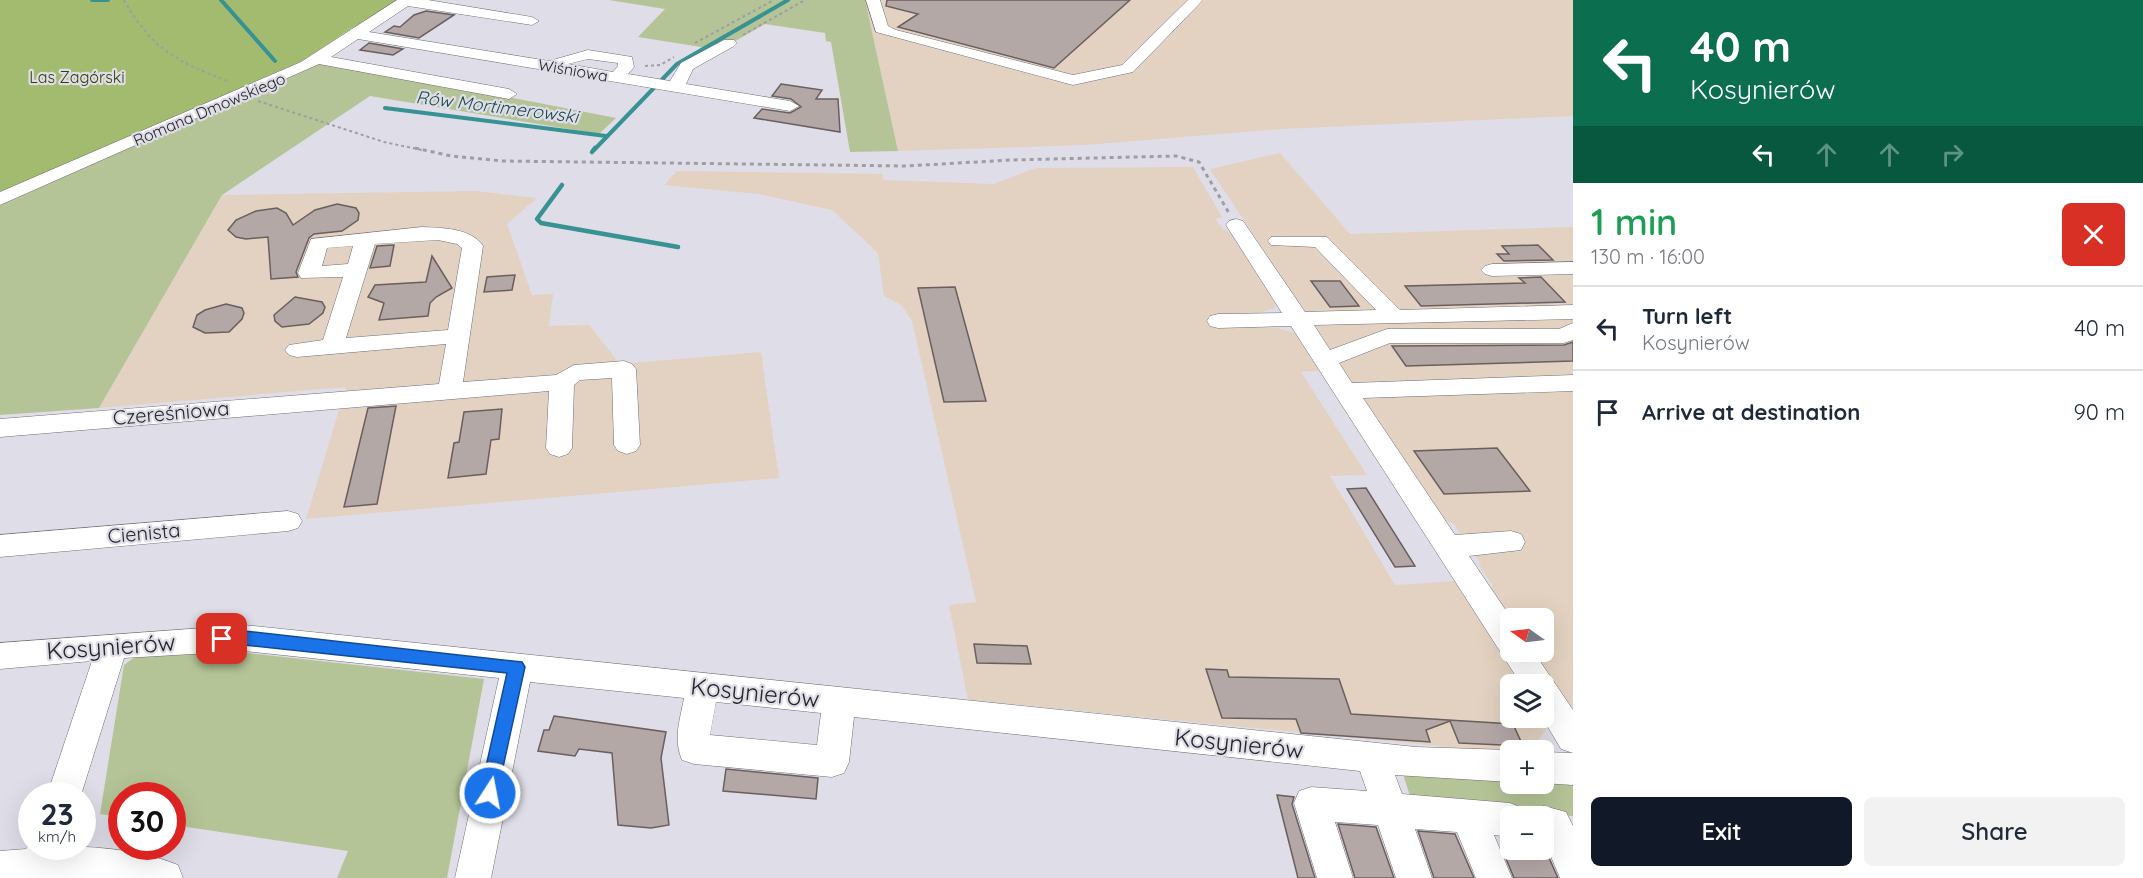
<!DOCTYPE html>
<html lang="en">
<head>
<meta charset="utf-8">
<style>
	body { margin:0; font-family:Quicksand,sans-serif; background:#f2f2f3; color:#1f2937; height:100vh; display:flex; flex-direction:column; font-size:22px; white-space:nowrap }
	* { box-sizing:border-box; margin:0 }
	p { font-size:20px; color:#747a83 }
	.icon { flex:none; width:33px; height:33px; fill:none; stroke:currentColor; stroke-width:2; stroke-linecap:round; stroke-linejoin:round }
	.map { position:relative; flex:1; overflow:hidden }
	.drawer { display:flex; flex-direction:column; background:#fff; width:570px }
	.drawer>* { flex:none }
	.guide { background:#0b6e4f; color:#fff; overflow:hidden }
	.needle { width:39px; rotate:284deg }
	.controls { position:absolute; left:1500px; top:608px; display:grid; gap:12px }
	.controls a { display:grid; place-items:center; width:54px; height:54px; border-radius:9px; background:#fff; box-shadow:0 6px 24px #0002; font-size:30px }
	.speed { position:absolute; left:18px; top:782px; display:flex; gap:12px; font-size:30px; font-weight:700; text-align:center }
	.speed>* { display:grid; place-content:center; width:78px; height:78px; border-radius:50%; background:#fff; box-shadow:0 6px 24px #0002; line-height:1 }
	.speed small { font-size:15px; font-weight:400 }
	.speed .limit { border:9px solid #d22; background:#fff; color:#111 }
	.pin { position:absolute; display:grid; place-items:center; width:51px; height:51px; color:#fff; margin:-26px; border-radius:12px; box-shadow:0 3px 9px #0006 }
	.me { position:absolute; width:66px; margin:-33px; rotate:11deg; stroke-linejoin:round; filter:drop-shadow(0 0 4px #0008) }
	.turn { display:flex; align-items:center; gap:21px; height:126px; padding:0 18px; font-size:27px }
	.turn .icon { width:78px; height:78px; stroke-width:2.5 }
	.turn b { display:block; font-size:42px; line-height:51px }
	.lanes { display:flex; align-items:center; height:57px; padding:0 18px; background:#0003; justify-content:center; gap:30px; direction:ltr }
	.lanes .off { opacity:.35 }
	.round { display:grid; place-items:center; flex:none; width:63px; height:63px; border-radius:9px; background:#f2f2f3 }
	.summary { display:flex; align-items:center; justify-content:space-between; height:102px; padding:0 18px }
	h1 { font-size:36px; font-weight:600; line-height:45px; color:#1e9e55 }
	.cta { display:flex; gap:12px; margin-top:auto; padding:12px 18px }
	.cta a { flex:1; height:69px; border-radius:9px; background:#111827; color:#fff; font-size:24px; font-weight:600; line-height:69px; text-align:center }
	.cta a+a { background:#f2f2f3; color:#1f2937 }
	ul { padding:0; list-style:none }
	li { display:flex; align-items:center; gap:18px; height:84px; padding:0 18px; border-top:2px solid #e0e1e3 }
	li div { flex:1 }
	li b { display:block; font-size:22px }
	li em { font-style:normal }
	main { display:flex; flex:1; min-height:0 }
	.map>svg:first-child { display:block }
	.industrial { fill:#e3d2c1 }
	.green { fill:#b5c496 }
	.forest { fill:#a3bb6e }
	.lines { fill:none; stroke-linecap:round; stroke-linejoin:round }
	.stream-far1 { stroke:#379293; stroke-width:4 }
	.stream { stroke:#379293; stroke-width:4.5 }
	.building { fill:#b4a8a7; stroke:#6a5f5e; stroke-width:1.5 }
	.minor-casing { stroke:#6f6d76; stroke-width:1 }
	.path-far1 { stroke:#9f9da4; stroke-width:2; stroke-dasharray:3 3; stroke-linecap:butt }
	.path { stroke:#9f9da4; stroke-width:3; stroke-dasharray:4 4; stroke-linecap:butt }
	.minor { fill:#fff; fill-rule:evenodd }
	.route { fill:#1a73e8; stroke:#114b97; stroke-width:1.5 }
	.labels { text-anchor:middle; stroke-width:4.5; stroke-linejoin:round; paint-order:stroke }
	.far-street-label { font-size:16px; fill:#262528; stroke:#dfdde7 }
	.far-park-label { font-size:16px; fill:#313f03; stroke:#dfdde7 }
	.far-water-label { font-size:18px; font-style:italic; fill:#154a4b; stroke:#dfdde7 }
	.street-label { font-size:20px; fill:#262528; stroke:#dfdde7 }
	.near-street-label { font-size:24px; fill:#262528; stroke:#dfdde7 }
</style>
</head>
<body>
<main>
<div class="map">
<svg width="1573" height="878" viewBox="0 0 1573 878">
	<rect width="100%" height="100%" fill="#dfdde7"/>
	<g class="industrial">
		<path d="M865,0H1573V116L1282,129L1086,145L898,151Z"/>
		<path d="M1280,153L1350,234L1573,227V714L1531,651H1544V618H1510L1490,590L1493,586L1479,565L1481,564L1453,523L1443,521L1210,169Z"/>
		<path d="M1193,167L1222,217L1215,219L1223,229L1234,235L1277,302L1274,308L1255,314L1257,321L1262,327L1278,328L1297,334L1319,371L1301,372L1367,475L1330,476L1395,585L1455,581L1521,684H1510V717H1542L1548,727L1531,750H1510V753L968,700L949,605L976,602L912,321L901,305L884,296L878,253L832,210L759,194L664,185L677,171L883,174V180L994,184L1036,168Z"/>
		<path d="M475,191L537,198L507,224L532,295L553,294L549,326L589,325L620,364L761,352L779,478L306,519L346,387L99,408L222,195Z"/>
	</g>
	<g class="green">
		<path d="M609,0H865L898,151L850,152L831,42L826,41L825,33L765,24L720,50L638,37L665,9Z"/>
		<path d="M307,58L616,118L599,134L370,96L222,195L99,408L0,415V194Z"/>
		<path d="M228,651L484,679L447,878H337L348,851L173,825L172,795H122L121,817L100,814L124,665L136,656Z"/>
		<path d="M1401,768L1510,778V783L1573,784V816L1412,802Z"/>
	</g>
	<path class="forest" d="M0,0H404L352,28L307,58L263,80L0,194Z"/>
	<g class="lines">
		<g class="stream-far1">
			<path d="M92,0H108"/>
			<path d="M221,0L275,61"/>
			<path d="M385,108L606,136"/>
			<path d="M594,150L677,64L788,0"/>
		</g>
		<g class="stream">
			<path d="M592,152L595,148"/>
			<path d="M562,185L537,219L541,223L678,247"/>
		</g>
	</g>
	<g class="building">
		<path d="M887,0H1130L1054,68L898,27L918,14L886,6Z"/>
		<path d="M426,11L454,15L419,38L385,32L394,26L400,27L414,15Z"/>
		<path d="M369,43L403,49L393,55L360,50Z"/>
		<path d="M781,84L822,90L816,99H838L840,132L754,118L762,109L790,113L801,107L791,99L772,96Z"/>
		<path d="M337,204L356,208L359,213L358,220L342,231L314,234L309,238L296,272L298,277L271,279L268,237L246,239L236,237L228,230L236,220L256,211L277,208L286,213L293,225L315,210Z"/>
		<path d="M394,245L390,266L370,268L377,246Z"/>
		<path d="M1538,245L1553,260L1504,261L1497,254H1509L1502,246Z"/>
		<path d="M432,256L452,288L436,297L430,303L428,316L379,320L384,303L368,297L375,285L426,282Z"/>
		<path d="M515,275L512,290L484,292L487,277Z"/>
		<path d="M1541,277L1565,302L1421,306L1405,286L1525,283L1519,278Z"/>
		<path d="M1311,281H1340L1359,306L1330,307Z"/>
		<path d="M955,287L986,401L944,402L918,288Z"/>
		<path d="M295,297L322,302L325,307L323,313L309,324L282,327L275,321L274,315Z"/>
		<path d="M226,304L242,308L244,313L242,319L229,332L205,333L193,327L197,315L205,310Z"/>
		<path d="M1573,342V361L1406,366L1392,346L1564,345Z"/>
		<path d="M396,406L377,504L344,507L368,408Z"/>
		<path d="M502,409L499,439L491,440L486,474L448,478L454,443L459,442L464,412Z"/>
		<path d="M1497,448L1530,491L1444,494L1414,451Z"/>
		<path d="M1366,488L1415,566L1395,567L1347,489Z"/>
		<path d="M974,644L1027,646L1031,664L977,663Z"/>
		<path d="M1206,669L1227,670L1229,677L1339,679L1351,714L1513,724L1523,746L1459,743L1450,721L1426,730L1430,742L1301,733L1296,719L1222,718Z"/>
		<path d="M554,716L666,732L661,758L669,825L651,828L618,825L612,753L579,749L575,756L538,751L544,730H549Z"/>
		<path d="M726,769L818,778L816,799L723,791Z"/>
		<path d="M1277,795L1294,797L1292,804L1315,878H1298Z"/>
		<path d="M1338,824L1376,827L1394,878H1355Z"/>
		<path d="M1418,831L1455,834L1474,878H1434Z"/>
		<path d="M1502,849H1545L1558,878H1514Z"/>
	</g>
	<g class="lines">
		<defs>
			<g id="minor">
				<path d="M397,0H428L532,17L539,21L532,25L408,6L369,32L549,61L588,50L632,57L634,67L628,74L670,81L681,63L724,40H734L737,43L734,46L693,69L686,84L790,101L799,106L790,111L358,39L331,57L509,89L517,94L509,99L319,64L0,205V192L301,62ZM588,59L618,63V66L613,72L568,64Z"/>
				<path d="M866,0H880L888,26L896,30L1073,75L1122,65L1188,0H1203L1133,72L1073,85L876,32Z"/>
				<path d="M1236,219L1243,221L1305,312L1376,310L1315,247L1271,245L1268,241L1271,237H1327L1400,310L1573,305V319L1314,325L1330,350L1387,329H1559L1573,323V340L1564,343H1390L1339,363L1352,383L1573,375V391L1363,398L1455,535L1511,531L1521,534L1525,542L1521,550L1469,556L1511,618L1510,651H1533L1573,710V753L1561,749L1542,717L1544,684H1521L1291,326L1218,328L1210,326L1207,321L1210,316L1218,314L1282,313L1226,225L1229,221Z"/>
				<path d="M422,227C443,228 471,228 483,246L463,382L556,375L574,365L624,361L632,364L636,369L640,445L636,451L627,454L618,451L614,445L612,378L580,380L574,385L572,448L568,454L559,457L550,454L546,448L549,391L0,437V419L439,384L446,344L297,357L289,355L285,350L289,345L323,340L343,277L301,278L298,273L311,239ZM438,240L457,244L462,248L448,330L346,338L375,244ZM353,246L348,264L322,266L327,248Z"/>
				<path d="M1573,262V274L1492,276L1485,274L1481,270L1485,266L1492,264Z"/>
				<path d="M288,511L298,514L302,521L298,528L288,531L0,557V535Z"/>
				<path d="M244,625L1416,747L1510,750V782L1395,775L1402,794L1510,803L1522,808L1526,816H1510V837L1494,835L1512,878H1476L1457,832L1415,829L1432,878H1396L1378,825L1335,822L1353,878H1317L1294,803L1299,791L1311,787L1367,791L1360,771L854,717L849,762L844,773L832,777L694,764L682,760C673,739 680,720 684,698L530,682L491,878H455L499,678L244,651L124,658L81,795H47L92,661L0,669V643ZM716,702L821,713L817,745L710,735Z"/>
				<path d="M1544,752L1573,753V785L1542,783Z"/>
				<path d="M1544,806L1566,812L1573,826V878H1560L1544,840V816H1529L1532,811Z"/>
				<path d="M32,838V846C77,846 132,846 178,865L183,878H0V851L26,849Z"/>
			</g>
		</defs>
		<use href="#minor" class="minor-casing"/>
		<g class="path-far1">
			<path d="M124,0C152,50 178,62 230,82"/>
			<path d="M743,35L805,0"/>
			<path d="M695,43L774,0"/>
			<path d="M645,66L660,65L674,57"/>
			<path d="M258,101L384,142L422,150"/>
		</g>
		<path class="path" d="M415,148L451,156L503,161L906,166L1011,160L1176,156L1199,162L1229,213"/>
		<use href="#minor" class="minor"/>
	</g>
	<path class="route" d="M244,631L522,662L525,667L496,799L490,801L483,799L480,793L507,673L244,645L217,644L214,639L217,634Z"/>
	<g class="labels">
		<g class="far-street-label">
			<text transform="translate(573 70) rotate(10)" y="6">Wiśniowa</text>
			<text transform="translate(209 109) rotate(-23)" y="6">Romana Dmowskiego</text>
		</g>
		<g class="far-park-label">
			<text x="77" y="83">Las Zagórski</text>
		</g>
		<g class="far-water-label">
			<text transform="translate(497 107) rotate(7)" y="6">Rów Mortimerowski</text>
		</g>
		<g class="street-label">
			<text transform="translate(171 413) rotate(-5)" y="7">Czereśniowa</text>
			<text transform="translate(144 533) rotate(-5)" y="7">Cienista</text>
		</g>
		<g class="near-street-label">
			<text transform="translate(111 647) rotate(-4)" y="8">Kosynierów</text>
			<text transform="translate(755 693) rotate(6)" y="8">Kosynierów</text>
			<text transform="translate(1239 744) rotate(6)" y="8">Kosynierów</text>
		</g>
	</g>
</svg>
<div class="controls">
<a><svg class="needle" viewBox="-14 -14 28 28"><path d="M0-13l5 13h-10z" fill="#e53935"/><path d="M0 13l5-13h-10z" fill="#747a83"/></svg></a>
<a><svg class="icon" aria-label="layers" viewBox="0 0 24 24"><path d="M12 4l9 5-9 5-9-5zM3 14l9 5 9-5"/></svg></a>
<a>+</a>
<a>−</a>
</div>
<div class="speed"><div>23<small>km/h</small></div><div class="limit">30</div></div>
<div class="pin" style="left:222px;top:639px;background:#d93025"><svg class="icon" aria-label="arrive" viewBox="0 0 24 24"><path d="M6 21V4h12l-3 4 3 4H6"/></svg></div>
<svg class="me" style="left:490px;top:793px" viewBox="-20 -20 40 40"><circle r="17" fill="#1a73e8" stroke="#fff" stroke-width="3"/><path d="M0-11L8 9 0 5-8 9z" fill="#fff"/></svg>
</div>
<section class="drawer">
<div class="guide">
<div class="turn"><svg class="icon" aria-label="left" viewBox="0 0 24 24"><path d="M17 20v-9H6M10 6l-5 5 5 5"/></svg><div><b>40 m</b>Kosynierów</div></div>
<div class="lanes"><svg class="icon" aria-label="left" viewBox="0 0 24 24"><path d="M17 20v-9H6M10 6l-5 5 5 5"/></svg><svg class="icon off" aria-label="ahead" viewBox="0 0 24 24"><path d="M12 20V5M6 11l6-6 6 6"/></svg><svg class="icon off" aria-label="ahead" viewBox="0 0 24 24"><path d="M12 20V5M6 11l6-6 6 6"/></svg><svg class="icon off" aria-label="right" viewBox="0 0 24 24"><path d="M7 20v-9h11M14 6l5 5-5 5"/></svg></div>
</div>
<div class="summary"><div><h1>1 min</h1><p>130 m · 16:00</p></div><a class="round" style="background:#d93025;color:#fff"><svg class="icon" aria-label="close" viewBox="0 0 24 24"><path d="M6 6l12 12M18 6L6 18"/></svg></a></div>
<ul>
<li><svg class="icon" aria-label="left" viewBox="0 0 24 24"><path d="M17 20v-9H6M10 6l-5 5 5 5"/></svg><div><b>Turn left</b><p>Kosynierów</p></div><em>40 m</em></li>
<li><svg class="icon" aria-label="arrive" viewBox="0 0 24 24"><path d="M6 21V4h12l-3 4 3 4H6"/></svg><div><b>Arrive at destination</b></div><em>90 m</em></li>
</ul>
<div class="cta"><a>Exit</a><a>Share</a></div>
</section>
</main>
</body>
</html>
